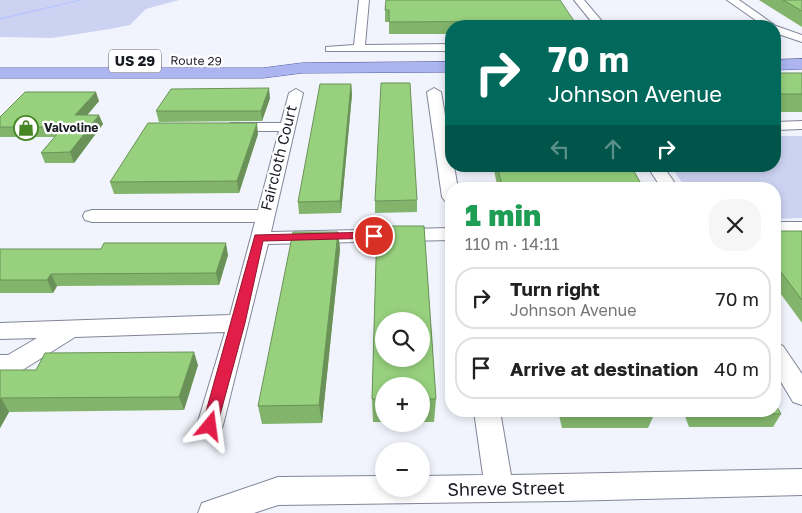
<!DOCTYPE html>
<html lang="en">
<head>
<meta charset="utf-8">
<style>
	body { margin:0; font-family:"Golos Text",sans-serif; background:#f6f6f6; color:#222; height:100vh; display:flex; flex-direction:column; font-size:19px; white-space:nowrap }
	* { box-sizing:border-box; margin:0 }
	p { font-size:16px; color:#767676 }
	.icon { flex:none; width:28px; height:28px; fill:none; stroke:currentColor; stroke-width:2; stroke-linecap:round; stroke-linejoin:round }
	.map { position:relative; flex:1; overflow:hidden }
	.drawer { position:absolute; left:445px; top:182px; width:336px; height:235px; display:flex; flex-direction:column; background:#fff; border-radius:20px; box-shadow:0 2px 8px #0003 }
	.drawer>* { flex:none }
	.top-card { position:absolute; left:445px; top:20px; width:336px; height:152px; border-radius:20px; box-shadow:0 2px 8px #0003; background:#00695c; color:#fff; overflow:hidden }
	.tools { position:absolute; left:375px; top:312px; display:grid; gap:10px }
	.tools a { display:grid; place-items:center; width:55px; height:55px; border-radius:50%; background:#fff; box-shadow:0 2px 8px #0003; font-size:25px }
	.pin { position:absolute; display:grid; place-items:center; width:42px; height:42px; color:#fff; margin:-21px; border:2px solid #fff; border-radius:50%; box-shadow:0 1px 5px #0007 }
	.me { position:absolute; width:55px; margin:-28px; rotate:16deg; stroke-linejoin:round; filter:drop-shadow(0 0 4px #0008) }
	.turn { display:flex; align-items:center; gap:18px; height:105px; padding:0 20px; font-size:22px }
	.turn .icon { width:65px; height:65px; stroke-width:2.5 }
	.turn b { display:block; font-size:35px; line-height:42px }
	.lanes { display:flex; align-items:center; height:48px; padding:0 20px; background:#0003; justify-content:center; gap:25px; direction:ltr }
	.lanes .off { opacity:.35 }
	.round { display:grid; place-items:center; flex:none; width:52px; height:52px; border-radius:20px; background:#f6f6f6 }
	.headline { display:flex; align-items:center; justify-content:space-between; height:85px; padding:0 20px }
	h1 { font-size:30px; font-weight:800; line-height:38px; color:#1e9e55 }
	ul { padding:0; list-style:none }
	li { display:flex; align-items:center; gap:15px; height:62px; margin:0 10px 8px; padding:0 10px; border:2px solid #e0e0e0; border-radius:20px }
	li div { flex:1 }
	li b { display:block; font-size:19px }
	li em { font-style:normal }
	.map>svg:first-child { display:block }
	.green { fill:#ccd3f2 }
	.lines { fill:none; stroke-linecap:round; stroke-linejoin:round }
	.stream { fill:#bbc7fc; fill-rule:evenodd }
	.minor-casing { stroke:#808598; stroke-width:2 }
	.primary-casing { stroke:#555fa1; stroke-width:1 }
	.minor { fill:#fff; fill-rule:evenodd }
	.primary { fill:#acb5ef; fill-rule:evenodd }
	.wall { fill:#82b46c; fill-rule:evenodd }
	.shaded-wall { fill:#6a9258 }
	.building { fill:#97d17e; stroke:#6a9258; fill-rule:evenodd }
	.route { fill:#e11d48; stroke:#92132f }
	.labels { text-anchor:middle; stroke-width:4.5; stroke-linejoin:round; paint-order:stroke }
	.far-street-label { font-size:12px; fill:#1a1c24; stroke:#fff }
	.far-poi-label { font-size:12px; font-weight:bold; fill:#1a1c24; stroke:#fff; text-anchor:start }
	.shield { fill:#fff; stroke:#5f6066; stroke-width:1 }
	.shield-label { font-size:14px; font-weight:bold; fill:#1a1c24 }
	.street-label { font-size:15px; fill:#1a1c24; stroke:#fff }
	.near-street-label { font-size:18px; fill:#1a1c24; stroke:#fff }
</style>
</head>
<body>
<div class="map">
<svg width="802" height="513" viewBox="0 0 802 513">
	<rect width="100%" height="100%" fill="#f2f4fd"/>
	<g class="green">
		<path d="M0,0H179L146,9L130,25L110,29L52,38L0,37Z"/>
		<path d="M775,136H802V218L775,219V189H686L671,166H775Z"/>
	</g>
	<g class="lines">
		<path class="stream" d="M77,0H83L0,20V18Z"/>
		<defs>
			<g id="minor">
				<path d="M359,0H369L365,45L451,44V51H326V47L354,45Z"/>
				<path d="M574,0H584L606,26H595Z"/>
				<path d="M727,0H739L776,26L802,35V42L775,33V26H764Z"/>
				<path d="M434,88L441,92L451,150V166H454L458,189H451V202L445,201L442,197L427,92Z"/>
				<path d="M296,89L303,93L271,232L451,228V240L268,244L223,425L219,433L210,436L201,433L197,425L225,332L75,337L21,371L0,373V355H8L37,338L0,339V323L230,315L255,222H92L85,220L83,216L85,212L92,210H258L279,131H231L224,127L231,123H281L289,93Z"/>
				<path d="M802,121V129L775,130V122Z"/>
				<path d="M647,166H663L679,189H662Z"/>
				<rect x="775" y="222" width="27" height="12"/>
				<path d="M775,343L783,346L802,374V405L793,402L775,372Z"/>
				<path d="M474,411H500L511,475L802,469V495L565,501L278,505L254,513H198L202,503L278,477L384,476V489H421V476L483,475Z"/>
			</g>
			<g id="primary">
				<path d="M802,59V69L775,70V60Z"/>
				<path d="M451,62V72L302,73L263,78H0V68H263L302,63Z"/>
			</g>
		</defs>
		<use href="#minor" class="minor-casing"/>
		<use href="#primary" class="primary-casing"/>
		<use href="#minor" class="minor"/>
		<use href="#primary" class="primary"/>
	</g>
	<g class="wall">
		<path d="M759,0H802V27Z"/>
		<path d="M385,10L574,21L573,26H451V34H389V22H385Z"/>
		<rect x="775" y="73" width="27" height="39"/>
		<path d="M351,84L352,94L341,213L299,214L298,202Z"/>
		<path d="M270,98L262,121L159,122L156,111Z"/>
		<path d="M99,101L87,115L103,124L74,163H45L41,153L55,137H0V117Z"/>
		<path d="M258,134L239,193L114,194L110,182Z"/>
		<path d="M493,166H631L644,189H498Z"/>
		<path d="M417,200V212L375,213V201Z"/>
		<path d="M377,226H424L436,399L434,422H421V386H384V422H373L372,399ZM384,321H421V359H384Z"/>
		<path d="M775,231H802V323L775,286Z"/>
		<path d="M338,232L340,249L322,423L262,424L258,406Z"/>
		<path d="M0,249L228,255L219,285L57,286L53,293H0Z"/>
		<path d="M198,365L184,410L9,412L0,428V370H36Z"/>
		<path d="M558,411H652L654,415L648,428H562Z"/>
		<path d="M683,411H775L781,414L773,427H689Z"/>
	</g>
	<g class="shaded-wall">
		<path d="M351,84L352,94L341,213L340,201Z"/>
		<path d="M269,88L270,98L262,121L261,111Z"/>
		<path d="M96,92L99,101L79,125L75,115Z"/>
		<path d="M99,115L103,124L74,163L70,152Z"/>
		<path d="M257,123L258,134L239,193L237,181Z"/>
		<path d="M338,232L340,249L322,423L319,405Z"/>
		<path d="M226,243L228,255L219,285L216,273Z"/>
		<path d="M51,274L57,286L53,293L47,280Z"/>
		<path d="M194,352L198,365L184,410L179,397Z"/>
		<path d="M1,398L9,412L0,428V400Z"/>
	</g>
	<g class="building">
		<path d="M386,0H560L574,21L389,22V10H385Z"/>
		<path d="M783,0H802V11Z"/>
		<rect x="775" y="73" width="27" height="21"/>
		<path d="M381,83H410L417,200L375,201Z"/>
		<path d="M320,84H351L340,201L298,202Z"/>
		<path d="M269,88L261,111H156L171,89Z"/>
		<path d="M25,92H96L75,115H99L70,152L41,153L63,127H0V117Z"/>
		<path d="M148,123H257L237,181L110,182Z"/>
		<path d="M497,166H631L644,189H503Z"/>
		<path d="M377,226H424L436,399H421V386H384V399H372ZM384,321H421V359H384Z"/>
		<path d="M775,231H802V300L775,264Z"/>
		<path d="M293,232H338L319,405L258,406Z"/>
		<path d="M104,243H226L216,273L51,274L47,280H0V249H101Z"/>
		<path d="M194,352L179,397L1,398L0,400V370H36L45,353Z"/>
		<path d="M775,404L781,414H696L694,411H775Z"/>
		<path d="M564,411H652L654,415H565Z"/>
	</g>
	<path class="route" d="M374,232L378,233V238L263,241L245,323L217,426L215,430L210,432L205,430L202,426L255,235Z"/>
	<defs>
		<symbol id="shop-ring" viewBox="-11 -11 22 22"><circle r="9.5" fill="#fff" stroke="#478625" stroke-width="1.5"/><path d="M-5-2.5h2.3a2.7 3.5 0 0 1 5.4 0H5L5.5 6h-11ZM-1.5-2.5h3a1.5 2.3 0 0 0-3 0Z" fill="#478625"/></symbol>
	</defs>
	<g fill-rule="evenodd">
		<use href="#shop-ring" x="12" y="114" width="28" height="28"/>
	</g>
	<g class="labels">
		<g class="far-street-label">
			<text transform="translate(196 61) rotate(1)" y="4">Route 29</text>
		</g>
		<g class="far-poi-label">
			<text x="44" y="132">Valvoline</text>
		</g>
		<rect class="shield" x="109" y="49.5" width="52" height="23" rx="4"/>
		<g class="shield-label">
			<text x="135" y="66">US 29</text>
		</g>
		<g class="street-label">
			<text transform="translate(279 158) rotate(-76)" y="5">Faircloth Court</text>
		</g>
		<g class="near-street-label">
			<text transform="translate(506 489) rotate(-1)" y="6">Shreve Street</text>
		</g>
	</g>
</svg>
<div class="tools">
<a><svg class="icon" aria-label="search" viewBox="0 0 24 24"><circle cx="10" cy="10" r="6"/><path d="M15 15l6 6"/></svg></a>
<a>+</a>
<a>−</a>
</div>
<div class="pin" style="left:374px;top:236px;background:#d93025"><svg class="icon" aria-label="arrive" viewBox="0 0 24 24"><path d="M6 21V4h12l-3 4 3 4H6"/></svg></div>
<svg class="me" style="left:210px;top:426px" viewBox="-20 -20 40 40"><path d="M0-17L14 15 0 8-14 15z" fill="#e11d48" stroke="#fff" stroke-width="4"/></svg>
<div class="top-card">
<div class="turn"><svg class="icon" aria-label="right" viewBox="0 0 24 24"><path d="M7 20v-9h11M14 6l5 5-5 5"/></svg><div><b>70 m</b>Johnson Avenue</div></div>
<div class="lanes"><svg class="icon off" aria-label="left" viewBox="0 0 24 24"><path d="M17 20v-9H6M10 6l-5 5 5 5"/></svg><svg class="icon off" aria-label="ahead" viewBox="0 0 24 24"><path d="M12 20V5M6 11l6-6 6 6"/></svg><svg class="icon" aria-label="right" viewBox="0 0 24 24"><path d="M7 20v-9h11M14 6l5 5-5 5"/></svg></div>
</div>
<section class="drawer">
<div class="headline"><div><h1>1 min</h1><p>110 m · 14:11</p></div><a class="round"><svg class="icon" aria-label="close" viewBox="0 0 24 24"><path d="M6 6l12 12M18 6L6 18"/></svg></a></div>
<ul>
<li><svg class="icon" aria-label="right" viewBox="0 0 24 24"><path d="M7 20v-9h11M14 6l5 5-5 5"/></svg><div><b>Turn right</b><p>Johnson Avenue</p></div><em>70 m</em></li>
<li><svg class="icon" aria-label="arrive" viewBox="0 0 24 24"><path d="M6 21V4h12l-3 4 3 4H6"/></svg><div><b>Arrive at destination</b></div><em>40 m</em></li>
</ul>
</section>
</div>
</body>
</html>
